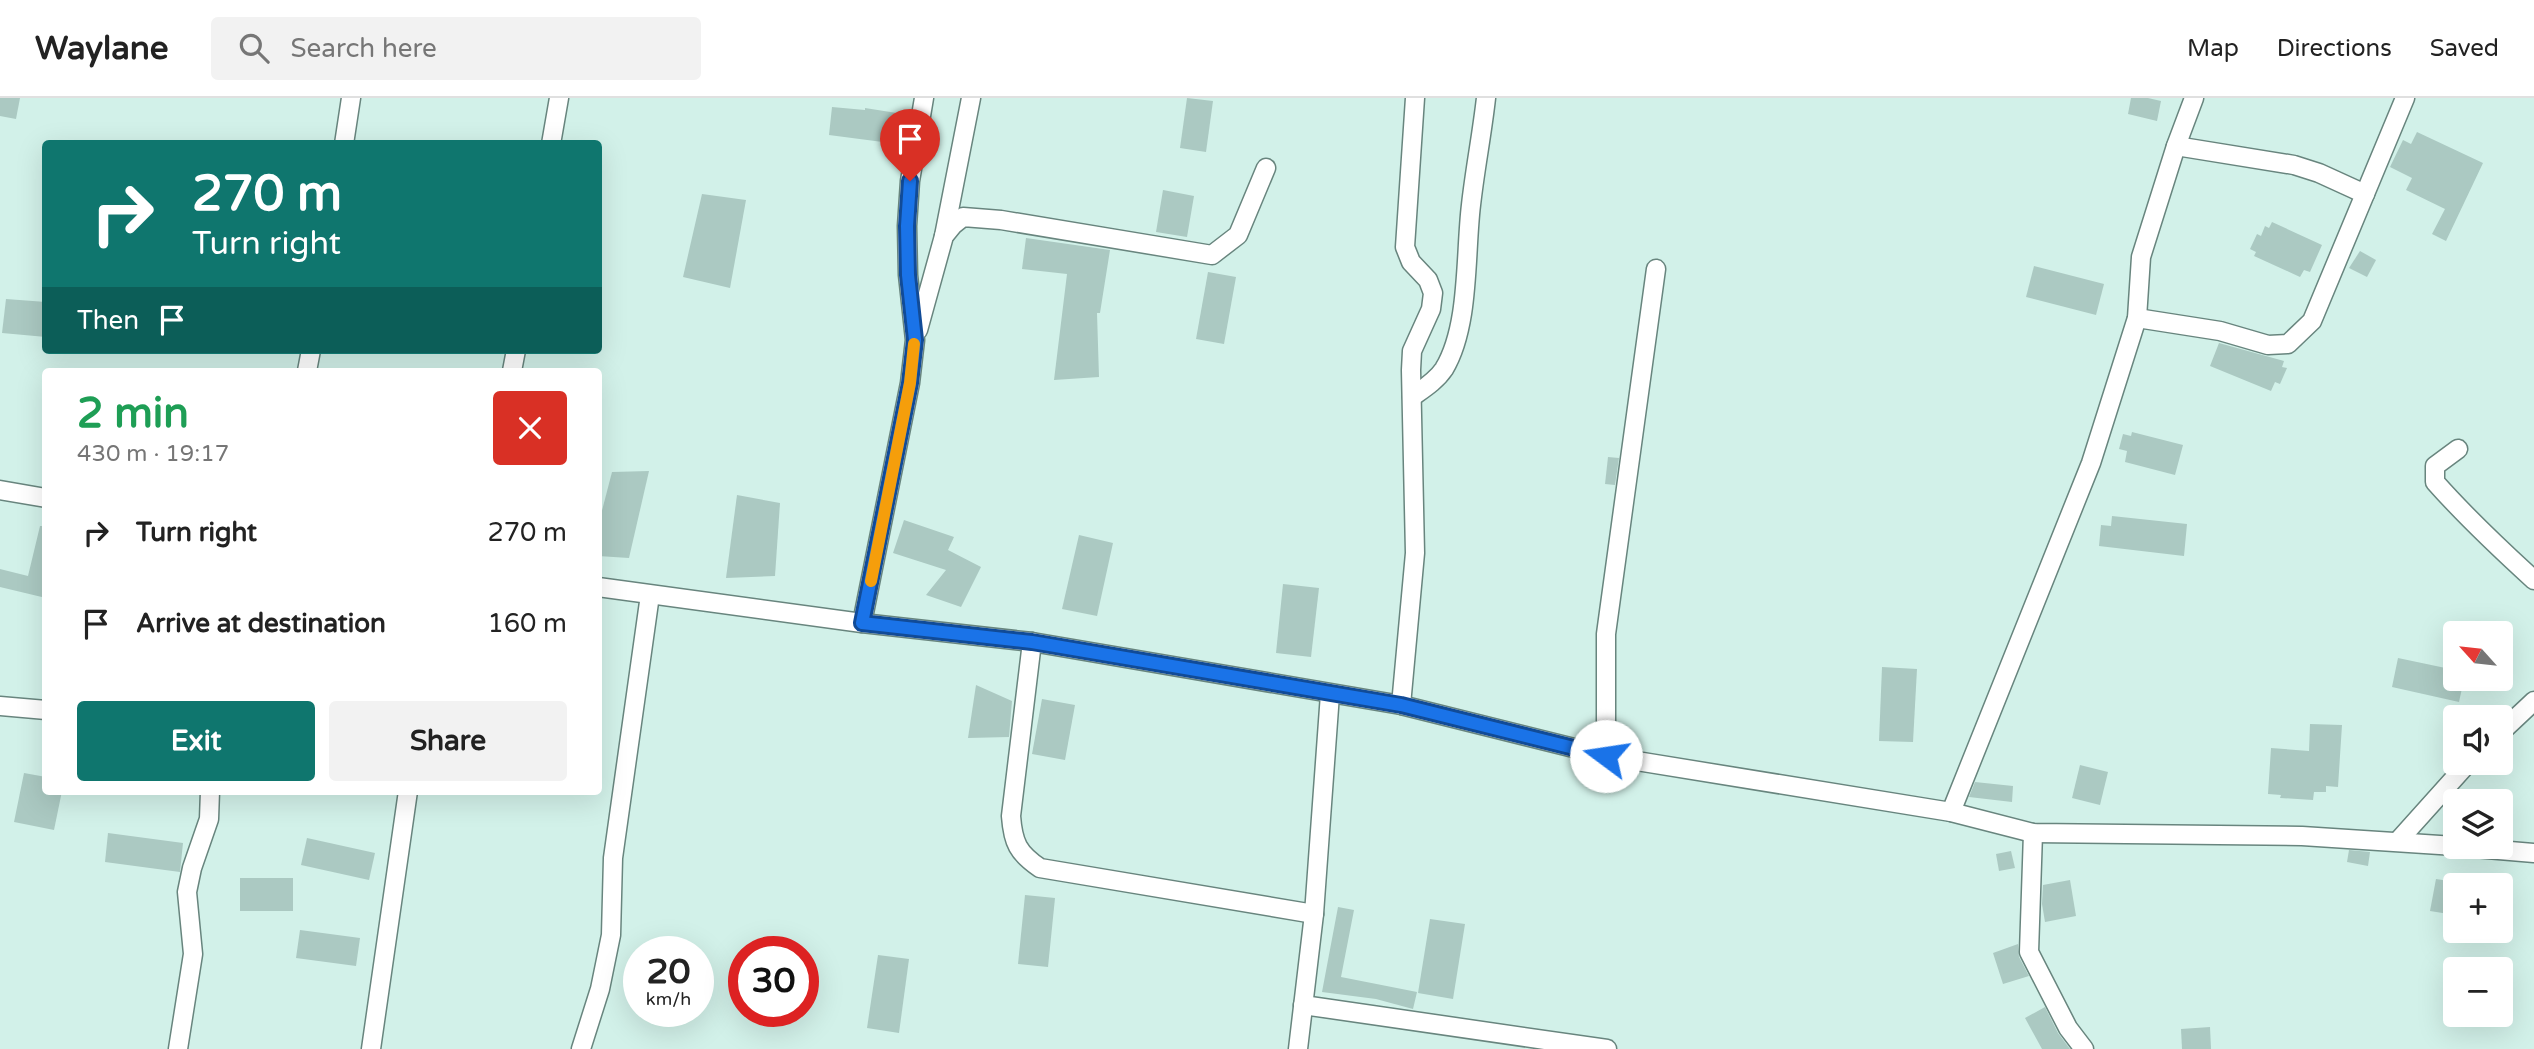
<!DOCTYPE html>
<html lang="en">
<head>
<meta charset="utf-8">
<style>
	body { margin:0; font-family:"Varela Round",sans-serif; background:#f2f2f2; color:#222; height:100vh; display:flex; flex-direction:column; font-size:26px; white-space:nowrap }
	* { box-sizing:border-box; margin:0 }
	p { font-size:23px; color:#767676 }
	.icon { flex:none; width:38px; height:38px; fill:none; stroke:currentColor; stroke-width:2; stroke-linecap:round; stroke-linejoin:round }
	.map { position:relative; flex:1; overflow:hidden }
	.drawer { position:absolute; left:42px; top:270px; width:560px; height:427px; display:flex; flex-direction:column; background:#fff; border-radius:7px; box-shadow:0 7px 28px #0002 }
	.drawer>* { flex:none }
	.hud { position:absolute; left:42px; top:42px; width:560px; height:214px; border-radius:7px; box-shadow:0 7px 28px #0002; background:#0f766e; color:#fff; overflow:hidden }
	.needle { width:46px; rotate:297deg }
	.fabs { position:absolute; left:2443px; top:523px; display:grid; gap:14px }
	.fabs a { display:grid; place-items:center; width:70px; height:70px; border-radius:7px; background:#fff; box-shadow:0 7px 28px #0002; font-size:35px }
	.speed { position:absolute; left:623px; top:838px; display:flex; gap:14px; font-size:35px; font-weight:700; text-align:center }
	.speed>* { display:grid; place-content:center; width:91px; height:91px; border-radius:50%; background:#fff; box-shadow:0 7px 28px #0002; line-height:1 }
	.speed small { font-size:18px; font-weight:400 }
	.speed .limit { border:10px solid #d22; background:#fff; color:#111 }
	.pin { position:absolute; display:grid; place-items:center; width:60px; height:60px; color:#fff; margin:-72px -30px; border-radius:50% 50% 50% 0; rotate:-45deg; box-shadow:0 0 7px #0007 }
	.pin .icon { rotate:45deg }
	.me { position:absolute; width:77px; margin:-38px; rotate:284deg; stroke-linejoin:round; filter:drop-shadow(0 0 5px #0008) }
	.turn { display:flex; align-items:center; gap:24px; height:147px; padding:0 35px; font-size:32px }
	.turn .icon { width:91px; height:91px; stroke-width:2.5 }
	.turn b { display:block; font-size:49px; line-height:60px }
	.then { display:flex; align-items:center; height:66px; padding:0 35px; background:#0003; gap:14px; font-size:26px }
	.round { display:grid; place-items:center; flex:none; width:74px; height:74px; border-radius:7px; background:#f2f2f2 }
	.overview { display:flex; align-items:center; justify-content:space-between; height:119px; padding:0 35px }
	h1 { font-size:42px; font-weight:800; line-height:52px; color:#1e9e55 }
	.cta { display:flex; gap:14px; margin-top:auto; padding:14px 35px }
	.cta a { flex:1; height:80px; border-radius:7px; background:#0f766e; color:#fff; font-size:28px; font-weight:800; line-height:80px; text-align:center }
	.cta a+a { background:#f2f2f2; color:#222 }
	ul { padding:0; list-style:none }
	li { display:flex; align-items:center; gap:21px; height:91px; padding:0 35px }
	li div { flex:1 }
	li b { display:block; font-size:26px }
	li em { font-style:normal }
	header { display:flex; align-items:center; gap:42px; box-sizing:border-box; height:98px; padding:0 35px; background:#fff; border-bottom:2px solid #e0e0e0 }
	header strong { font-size:33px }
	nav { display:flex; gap:38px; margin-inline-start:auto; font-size:24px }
	.search { width:490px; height:63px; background:#f2f2f2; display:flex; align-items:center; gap:18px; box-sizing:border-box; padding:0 24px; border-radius:7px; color:#767676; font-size:26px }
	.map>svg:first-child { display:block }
	.building { fill:#abc9c2 }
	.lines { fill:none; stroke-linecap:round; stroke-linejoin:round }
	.street-casing { stroke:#68857e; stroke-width:21 }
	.street { stroke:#fff; stroke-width:18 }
	.route-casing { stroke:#114b97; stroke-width:18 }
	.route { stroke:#1a73e8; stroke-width:12 }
	.slow { stroke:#f59e0b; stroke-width:12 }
</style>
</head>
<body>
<header>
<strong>Waylane</strong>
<div class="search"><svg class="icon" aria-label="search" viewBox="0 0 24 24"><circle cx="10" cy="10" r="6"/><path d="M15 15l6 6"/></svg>Search here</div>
<nav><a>Map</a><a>Directions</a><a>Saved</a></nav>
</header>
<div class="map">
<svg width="2534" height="951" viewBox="0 0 2534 951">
	<rect width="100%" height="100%" fill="#d2f1e9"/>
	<g class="building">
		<path d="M0,0H20L16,21L0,18Z"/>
		<path d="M1187,0L1213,3L1206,54L1180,50Z"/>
		<path d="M2131,0H2148L2161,3L2157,23L2128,16Z"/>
		<path d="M832,9L865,12V10L903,16L898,46L829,37Z"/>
		<path d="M2417,34L2483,65L2446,143L2432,136L2445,111L2406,92L2412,80L2390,69L2403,42L2411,46Z"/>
		<path d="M1163,92L1194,98L1187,139L1156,134Z"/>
		<path d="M702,96L746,102L730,190L683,179Z"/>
		<path d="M2272,124L2322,147L2310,174L2304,172L2300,179L2254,158L2256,154L2250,151L2257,136L2261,138L2265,128L2269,130Z"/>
		<path d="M1026,140L1110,152L1100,215H1097L1099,279L1054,282L1067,176L1022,171Z"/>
		<path d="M2360,153L2376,162L2367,179L2349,170Z"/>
		<path d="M2034,168L2104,186L2096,217L2026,199Z"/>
		<path d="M1208,174L1236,179L1224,246L1196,241Z"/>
		<path d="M6,201L46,204V239L2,235Z"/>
		<path d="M2219,245L2284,263L2282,269L2287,270L2280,286L2275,284L2271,293L2210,268Z"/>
		<path d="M2132,334L2183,347L2175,377L2125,364L2127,353L2119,351L2123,336L2131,338Z"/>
		<path d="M1608,359L1619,360L1615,387L1605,386Z"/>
		<path d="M649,373L629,460L598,458V428L612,374Z"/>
		<path d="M737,397L780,405L775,478L726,480Z"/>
		<path d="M2112,418L2187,426L2184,458L2099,448L2101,427L2111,428Z"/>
		<path d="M904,422L954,439L948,452L981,469L961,509L926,497L946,472L893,455Z"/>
		<path d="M40,428H46V500L0,489V471L28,478Z"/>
		<path d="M1079,437L1113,445L1097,518L1062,511Z"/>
		<path d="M1283,486L1319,490L1311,559L1276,555Z"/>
		<path d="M2398,560L2455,572V581H2464L2459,604L2392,589Z"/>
		<path d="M1882,569L1917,571L1913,644L1879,643Z"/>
		<path d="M976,587L1012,603L1009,639L968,640Z"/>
		<path d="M1042,601L1075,607L1065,662L1032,656Z"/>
		<path d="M2310,626L2342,627L2338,689L2326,688V694H2314L2313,702L2280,700L2281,697L2268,696L2271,650L2309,653Z"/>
		<path d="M2080,667L2108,674L2100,707L2072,700Z"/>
		<path d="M24,675L46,679V693H62L54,732L14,724Z"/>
		<path d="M1975,684L2013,688L2012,704L1969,699Z"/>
		<path d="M108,735L183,745L180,774L105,764Z"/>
		<path d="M307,740L375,755L369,782L301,767Z"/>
		<path d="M2349,752L2370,754L2368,768L2347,764Z"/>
		<path d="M2011,753L2015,770L1999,773L1996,756Z"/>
		<rect x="240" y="780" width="53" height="33"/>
		<path d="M2436,781L2455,784V817L2430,813Z"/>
		<path d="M2070,782L2076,818L2045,824L2042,806L2043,787Z"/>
		<path d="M1025,797L1055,800L1048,869L1018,866Z"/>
		<path d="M1338,809L1354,812L1341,879L1417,894L1413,911L1376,901L1322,894Z"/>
		<path d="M1430,821L1465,826L1453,901L1418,895Z"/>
		<path d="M300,832L360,840L356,868L296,860Z"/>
		<path d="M2018,846L2019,859L2029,878L2003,886L1993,855Z"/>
		<path d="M878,857L909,861L899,935L867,930Z"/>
		<path d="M2045,909L2058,935L2070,951H2042L2025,920Z"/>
		<path d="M2210,929L2211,951H2182L2181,931Z"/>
	</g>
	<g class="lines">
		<defs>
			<g id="street">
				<path d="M344,46L351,0"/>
				<path d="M551,46L559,0"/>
				<path d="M2176,48L2294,67L2319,75L2365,96"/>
				<path d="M944,138L971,0"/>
				<path d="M2137,220L2220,233L2268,247L2288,246L2312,223L2405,0"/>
				<path d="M918,232L944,138L953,127L963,119L1001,122L1212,157L1238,137L1266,70"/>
				<path d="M307,273L311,252"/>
				<path d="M512,273L516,252"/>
				<path d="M1412,299C1423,291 1436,283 1444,271C1470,228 1465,156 1471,107C1475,71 1482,36 1486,0"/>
				<path d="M2458,351L2435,368V384C2466,419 2500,451 2534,482"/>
				<path d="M0,392L46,400"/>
				<path d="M598,489L862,525L1032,544L1401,607L1606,658L1951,714L2033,735L2302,738L2455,748"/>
				<path d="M862,525L910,285L915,242L908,177L907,128L910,83L924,0"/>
				<path d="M1032,544L1011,718C1013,745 1018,755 1040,770L1314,816"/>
				<path d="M1401,607L1415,455L1411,272L1412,253L1431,211L1433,195L1428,182L1411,164L1405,149L1415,0"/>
				<path d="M0,608L46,612"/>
				<path d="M2501,634L2534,603"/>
				<path d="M1606,658V536L1656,171"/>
				<path d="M1951,714L2091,365L2137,220L2141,159L2176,48L2194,0"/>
				<path d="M2033,735L2029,854L2068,930L2084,951"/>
				<path d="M2398,743L2468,665"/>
				<path d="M2463,749L2534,755"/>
				<path d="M1303,907L1607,951"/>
				<path d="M178,951L193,856L187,794L192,770L209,721L210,693"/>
				<path d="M371,951L408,693"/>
				<path d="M581,951L600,891L611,837L613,760L650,497"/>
				<path d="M1298,951L1314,816L1330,596"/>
			</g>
		</defs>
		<use href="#street" class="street-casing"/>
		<use href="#street" class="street"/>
	</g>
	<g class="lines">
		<defs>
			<path id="route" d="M910,83L907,128L908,177L915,242L910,285L862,525L1032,544L1401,607L1606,658"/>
		</defs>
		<use href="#route" class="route-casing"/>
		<use href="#route" class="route"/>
		<path class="slow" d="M871,483L910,285L914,246"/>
	</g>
</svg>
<div class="fabs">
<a><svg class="needle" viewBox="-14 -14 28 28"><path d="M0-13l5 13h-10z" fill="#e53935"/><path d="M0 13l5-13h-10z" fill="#767676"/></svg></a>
<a><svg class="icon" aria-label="sound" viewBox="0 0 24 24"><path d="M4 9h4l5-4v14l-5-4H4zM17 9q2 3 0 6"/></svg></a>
<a><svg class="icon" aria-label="layers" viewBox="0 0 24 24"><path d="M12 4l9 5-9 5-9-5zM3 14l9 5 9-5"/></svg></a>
<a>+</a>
<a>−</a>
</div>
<div class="speed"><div>20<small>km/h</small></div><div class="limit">30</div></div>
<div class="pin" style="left:910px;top:83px;background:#d93025"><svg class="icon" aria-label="arrive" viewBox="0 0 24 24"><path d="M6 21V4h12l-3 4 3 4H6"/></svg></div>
<svg class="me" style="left:1606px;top:658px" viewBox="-20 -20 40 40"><circle r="19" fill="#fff"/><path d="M0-13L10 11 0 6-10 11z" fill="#1a73e8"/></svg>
<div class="hud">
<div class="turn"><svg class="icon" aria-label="right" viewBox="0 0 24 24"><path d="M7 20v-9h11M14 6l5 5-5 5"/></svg><div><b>270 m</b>Turn right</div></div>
<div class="then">Then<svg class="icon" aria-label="arrive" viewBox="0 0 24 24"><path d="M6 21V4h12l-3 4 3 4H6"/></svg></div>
</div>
<section class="drawer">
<div class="overview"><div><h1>2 min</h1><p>430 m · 19:17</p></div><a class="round" style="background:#d93025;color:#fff"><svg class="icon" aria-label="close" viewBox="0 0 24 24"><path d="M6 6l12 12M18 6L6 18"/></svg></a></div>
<ul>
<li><svg class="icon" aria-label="right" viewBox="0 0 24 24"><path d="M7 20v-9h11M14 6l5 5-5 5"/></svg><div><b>Turn right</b></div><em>270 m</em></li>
<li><svg class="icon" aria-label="arrive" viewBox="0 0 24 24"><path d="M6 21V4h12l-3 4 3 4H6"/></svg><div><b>Arrive at destination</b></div><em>160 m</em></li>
</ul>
<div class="cta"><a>Exit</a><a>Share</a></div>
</section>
</div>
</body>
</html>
